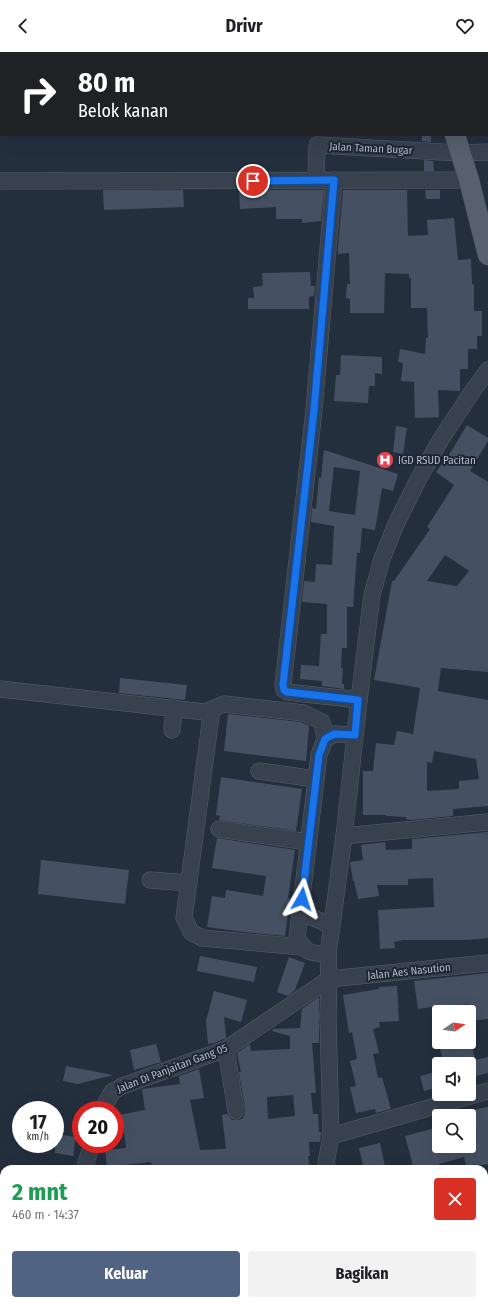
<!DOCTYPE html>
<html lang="id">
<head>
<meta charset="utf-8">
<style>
	body { margin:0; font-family:"Fira Sans Condensed",sans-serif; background:#f2f2f2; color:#202124; height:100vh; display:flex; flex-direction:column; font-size:15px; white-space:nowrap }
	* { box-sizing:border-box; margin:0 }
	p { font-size:13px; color:#757577 }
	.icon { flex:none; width:22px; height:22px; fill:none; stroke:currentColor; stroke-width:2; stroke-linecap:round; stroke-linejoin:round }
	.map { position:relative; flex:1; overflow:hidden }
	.side { position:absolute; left:0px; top:1113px; width:488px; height:140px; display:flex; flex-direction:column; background:#fff; border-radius:12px 12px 0 0; box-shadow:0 4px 16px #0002 }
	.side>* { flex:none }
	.top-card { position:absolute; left:0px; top:0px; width:488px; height:84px; box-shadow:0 4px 16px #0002; background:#202124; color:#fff; overflow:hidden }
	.needle { width:26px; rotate:77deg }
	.controls { position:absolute; left:432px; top:953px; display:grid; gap:8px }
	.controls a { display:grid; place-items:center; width:44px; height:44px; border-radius:4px; background:#fff; box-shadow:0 4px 16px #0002; font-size:20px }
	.speed { position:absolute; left:12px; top:1049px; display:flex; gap:8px; font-size:20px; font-weight:700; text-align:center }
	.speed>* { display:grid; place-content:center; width:52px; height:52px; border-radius:50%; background:#fff; box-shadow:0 4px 16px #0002; line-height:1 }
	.speed small { font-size:10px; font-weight:400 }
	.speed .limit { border:6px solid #d22; background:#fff; color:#111 }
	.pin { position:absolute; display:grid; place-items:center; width:34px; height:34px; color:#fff; margin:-17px; border:2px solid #fff; border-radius:50%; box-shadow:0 1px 4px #0007 }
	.me { position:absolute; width:44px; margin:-22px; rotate:6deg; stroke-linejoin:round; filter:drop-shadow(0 0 3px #0008) }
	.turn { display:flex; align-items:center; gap:14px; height:84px; padding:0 12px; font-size:18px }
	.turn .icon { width:52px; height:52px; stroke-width:2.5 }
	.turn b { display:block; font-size:28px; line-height:34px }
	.round { display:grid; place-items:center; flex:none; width:42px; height:42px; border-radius:4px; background:#f2f2f2 }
	.summary { display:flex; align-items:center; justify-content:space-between; height:68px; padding:0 12px }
	h1 { font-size:24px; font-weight:700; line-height:30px; color:#1e9e55 }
	.cta { display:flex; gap:8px; margin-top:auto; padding:8px 12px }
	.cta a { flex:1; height:46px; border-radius:4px; background:#506383; color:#fff; font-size:16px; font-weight:700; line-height:46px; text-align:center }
	.cta a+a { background:#f2f2f2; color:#202124 }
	header { display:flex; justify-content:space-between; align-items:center; height:52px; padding:0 12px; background:#fff; font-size:18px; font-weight:700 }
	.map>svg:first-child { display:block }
	.building { fill:#455162; fill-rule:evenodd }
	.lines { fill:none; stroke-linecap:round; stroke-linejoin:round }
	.minor-casing { stroke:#565f6c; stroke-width:17 }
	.major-casing { stroke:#414a57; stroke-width:21 }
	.minor { stroke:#38414e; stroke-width:16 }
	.major { stroke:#56606e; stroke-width:20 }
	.route-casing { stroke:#114b97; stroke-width:10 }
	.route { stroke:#1a73e8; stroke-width:7 }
	.labels { text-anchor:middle; stroke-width:4; stroke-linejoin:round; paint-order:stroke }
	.street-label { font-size:11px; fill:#b4bcc9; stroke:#1d2633 }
	.poi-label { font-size:11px; fill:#b4bcc9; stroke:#1d2633; text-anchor:start }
</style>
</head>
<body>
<header><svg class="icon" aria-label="back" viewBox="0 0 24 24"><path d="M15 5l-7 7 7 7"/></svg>Drivr<svg class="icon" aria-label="heart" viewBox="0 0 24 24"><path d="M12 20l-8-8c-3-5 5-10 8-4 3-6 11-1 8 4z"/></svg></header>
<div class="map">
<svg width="488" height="1253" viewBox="0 0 488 1253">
	<rect width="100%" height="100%" fill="#242f3e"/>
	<g class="building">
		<path d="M431,83V90L422,89V84Z"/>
		<path d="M424,108L433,109L434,119H424Z"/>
		<path d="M103,138H183L184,155L104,158Z"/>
		<path d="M239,138H324L321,169L302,171V167H276V155L240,157Z"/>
		<path d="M343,138H407L408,184L428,183L427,168L454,166L458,208L471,207L472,232L474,233V259H482V284H477V297H468V317H460V339L438,338L439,365L415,366L414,330L401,329L403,311L398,310L400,297L425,302L426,286H428L427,256H411V226H409V222L385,221L384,261H350V247L346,246L347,232H350L349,201L338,202V195Z"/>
		<path d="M425,138H440V147H426Z"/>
		<path d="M310,220L311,234H315L314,244L309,245V257H248V246H254L253,235L263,234L262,221Z"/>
		<path d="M341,303L382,305V322L375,321V334H369L368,351L334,349L336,323H340Z"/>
		<path d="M467,373L488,386V389L470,419L488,430V620L441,616L438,639L488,648V754L453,757V764L411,768L406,767V765L386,764V763H363V719H373L376,691L394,693L397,679L413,682L420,636L374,628L392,529H394L430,477L427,475L454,433L436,420L452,398ZM445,503L469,519L457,534L427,529ZM434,699L476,707L479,727L459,729V737L427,739V710L432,711Z"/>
		<path d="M396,374L407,376L403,402L393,400Z"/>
		<path d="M324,398L398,422L393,439L382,436L375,478L362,476L360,501H357L353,555H347V596H342L341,616H343L342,632H344V637L322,634V629L300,627L301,613L319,614L321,582H327V552L302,550L304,529L315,530L316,512L332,513L334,474L311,470L312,456L316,457L319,425L321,426ZM334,415L360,419L355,463L329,459Z"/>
		<path d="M120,626L187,633L185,648L119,641Z"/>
		<path d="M228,662L301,670L309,674L306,709L224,699Z"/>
		<path d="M221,725L302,737L296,779L219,768L220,764L216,763Z"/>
		<path d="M488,780V886L467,888H403L394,890L395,896L380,897L378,858L434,855L433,826L408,827V833H377L379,844L358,847L354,829H353L350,810L363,808L361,793L385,790L386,798L412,797V787Z"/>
		<path d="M217,786L295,798L288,846H290L285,884L244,880L207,875L212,844L225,846L226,838L263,844L266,824L212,816Z"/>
		<path d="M41,808L129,818L125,852L38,842Z"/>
		<path d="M200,904L257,915L254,930L197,919Z"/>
		<path d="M289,905L305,911L295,938L288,944L277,940Z"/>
		<path d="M488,921V967L469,969V952L445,955L444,953L418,957L414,929Z"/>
		<path d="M397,934L399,969L379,970L380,975L373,977L379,1001L373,1002L378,1026L382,1025L391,1057L376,1061L375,1057L356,1061L350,1035L356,1034L350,1009L357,1007L352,980L349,981L343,943L379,937V935Z"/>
		<path d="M214,939L247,948L241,970L224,965L226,986L214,991L208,992L206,969Z"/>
		<path d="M319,945V991H312L316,1041H311L313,1062H318L319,1080H321V1083L320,1090H309L310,1104H308L310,1117H152L151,1110L107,1115L105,1098L126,1096L123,1072L121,1073L119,1063L145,1058L142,1037L180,1032L179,1024L199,1017L204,1046L190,1048L200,1098L226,1097L222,1063L227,1062L232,1068H237L242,1067L245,1062V1057L239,1020H241L237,1001L250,992L251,999L290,997V984L272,979L273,977L300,976L302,957ZM293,1043L295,1064L268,1067L267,1045Z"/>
		<path d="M438,990H471L475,1008L488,1005V1021L469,1026V1012H444Z"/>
		<path d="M156,992L161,1010L134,1018L130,998Z"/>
		<path d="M66,1014L113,1023L78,1032L63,1029Z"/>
		<path d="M439,1019V1035L424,1039L420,1024Z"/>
		<path d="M488,1055V1112L476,1114V1112L466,1114L464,1105L439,1112V1117H414L405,1084L439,1075V1094H469V1091L472,1090L469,1073V1067L472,1066L471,1058Z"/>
		<path d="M55,1082L76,1085L73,1104L55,1101Z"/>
		<path d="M380,1091L385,1114L371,1117H364L359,1096Z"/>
	</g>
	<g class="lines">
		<defs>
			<g id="minor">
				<path d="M316,128L317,93L460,101L488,100"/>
				<path d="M334,128L314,358L283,633L284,638L287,640L359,648"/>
				<path d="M0,129L469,128"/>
				<path d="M0,637L205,660L224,652L304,661L322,670L325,687"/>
				<path d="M212,657L184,866L191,880L202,886L303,895"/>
				<path d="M172,678L174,656"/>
				<path d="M259,719L316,727"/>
				<path d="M219,777L308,790"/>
				<path d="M344,784L488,770"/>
				<path d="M150,828L189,831"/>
				<path d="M300,860L332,874"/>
				<path d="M328,902C310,901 307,902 297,886L319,703L325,687L334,682L355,683"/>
				<path d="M226,997L236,1059"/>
				<path d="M102,1058L112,1040L122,1034L226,997L329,927L488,911"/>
				<path d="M331,1084L488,1039"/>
				<path d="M84,1117L92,1092"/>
				<path d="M325,1117L331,1084L328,965L329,927L328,902L344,784L359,648L372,543L382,507L396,472L418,428L441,387L474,337L488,318"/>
				<path d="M0,1148L4,1149"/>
				<path d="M484,1182L488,1181"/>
				<path d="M57,1253L58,1249"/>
				<path d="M153,1253V1249"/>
				<path d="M298,1253L299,1249"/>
			</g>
			<g id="major">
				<path d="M433,0L434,1"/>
				<path d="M455,83L469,128L488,203"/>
			</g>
		</defs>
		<use href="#minor" class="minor-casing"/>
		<use href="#major" class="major-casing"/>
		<use href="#minor" class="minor"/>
		<use href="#major" class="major"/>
	</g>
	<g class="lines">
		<defs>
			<path id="route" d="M253,129L334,128L314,358L283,633L284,638L287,640L358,648L355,683L334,682L325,687L319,703L302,847"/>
		</defs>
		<use href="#route" class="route-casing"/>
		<use href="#route" class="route"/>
	</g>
	<defs>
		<symbol id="hospital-disc" viewBox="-11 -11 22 22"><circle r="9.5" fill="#e0444e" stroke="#1d2633"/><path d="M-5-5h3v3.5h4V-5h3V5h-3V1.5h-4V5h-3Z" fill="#fff"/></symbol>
	</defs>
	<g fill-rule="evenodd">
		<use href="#hospital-disc" x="375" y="398" width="20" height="20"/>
	</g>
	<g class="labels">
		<g class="street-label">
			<text transform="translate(371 96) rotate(3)" y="4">Jalan Taman Bugar</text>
			<text transform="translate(409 919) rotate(-6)" y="4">Jalan Aes Nasution</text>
			<text transform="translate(172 1016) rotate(-21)" y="4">Jalan DI Panjaitan Gang 05</text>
		</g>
		<g class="poi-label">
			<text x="398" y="412">IGD RSUD Pacitan</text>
		</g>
	</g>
</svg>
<div class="controls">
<a><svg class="needle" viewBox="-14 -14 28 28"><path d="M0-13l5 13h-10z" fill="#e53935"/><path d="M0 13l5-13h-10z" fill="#757577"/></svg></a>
<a><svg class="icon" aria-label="sound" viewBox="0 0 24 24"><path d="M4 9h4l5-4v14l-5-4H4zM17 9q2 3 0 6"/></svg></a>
<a><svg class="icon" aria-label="search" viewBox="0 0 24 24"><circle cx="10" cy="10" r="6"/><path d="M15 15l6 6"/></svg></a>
</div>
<div class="speed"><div>17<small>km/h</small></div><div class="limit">20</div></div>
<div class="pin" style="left:253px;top:129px;background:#d93025"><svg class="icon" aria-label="arrive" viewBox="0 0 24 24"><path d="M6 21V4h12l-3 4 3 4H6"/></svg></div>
<svg class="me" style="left:302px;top:847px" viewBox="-20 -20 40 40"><path d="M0-17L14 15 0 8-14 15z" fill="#1a73e8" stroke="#fff" stroke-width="4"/></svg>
<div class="top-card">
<div class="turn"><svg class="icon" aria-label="right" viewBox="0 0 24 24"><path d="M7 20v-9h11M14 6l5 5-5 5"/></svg><div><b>80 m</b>Belok kanan</div></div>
</div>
<section class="side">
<div class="summary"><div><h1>2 mnt</h1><p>460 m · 14:37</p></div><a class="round" style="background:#d93025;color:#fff"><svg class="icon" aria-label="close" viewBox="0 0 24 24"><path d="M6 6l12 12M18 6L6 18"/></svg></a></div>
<div class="cta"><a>Keluar</a><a>Bagikan</a></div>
</section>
</div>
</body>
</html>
